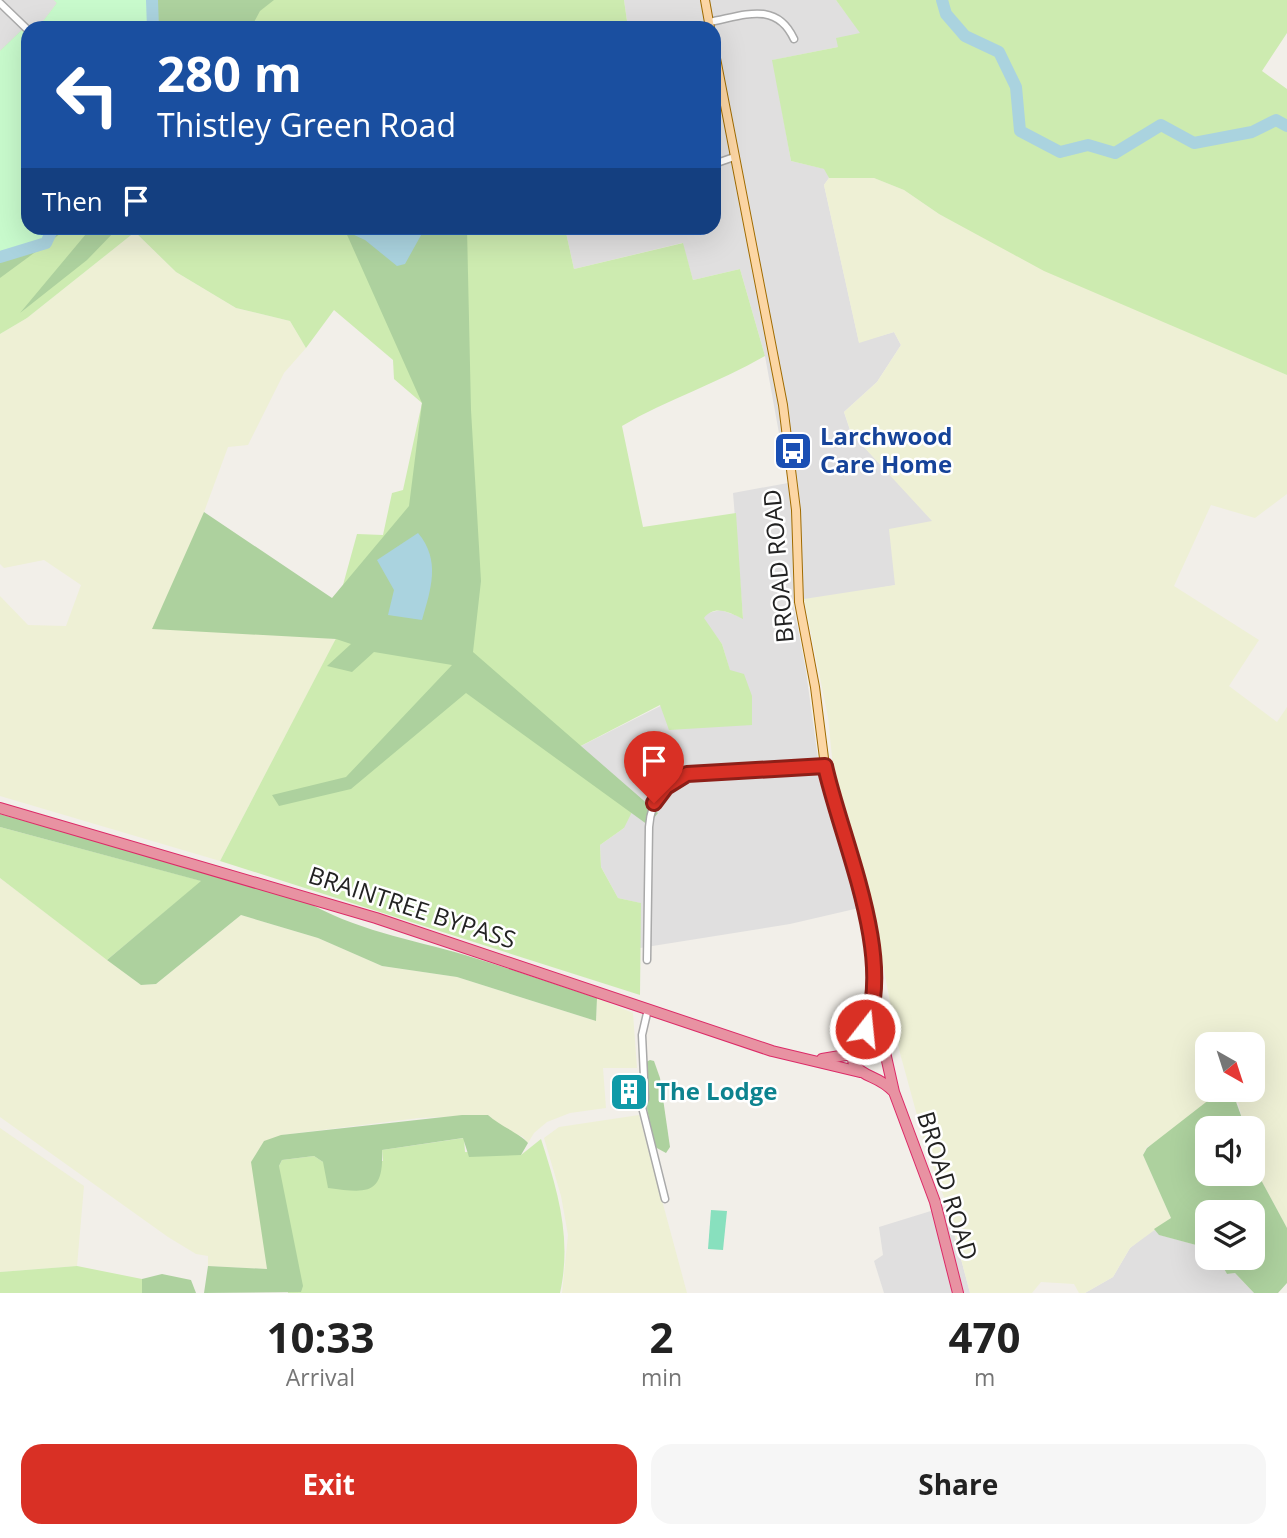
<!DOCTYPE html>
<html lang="en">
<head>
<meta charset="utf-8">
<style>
	body { margin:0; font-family:"Open Sans",sans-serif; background:#f6f6f6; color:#222; height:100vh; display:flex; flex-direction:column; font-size:26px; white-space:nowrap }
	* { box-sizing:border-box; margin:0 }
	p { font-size:23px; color:#767676 }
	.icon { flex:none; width:38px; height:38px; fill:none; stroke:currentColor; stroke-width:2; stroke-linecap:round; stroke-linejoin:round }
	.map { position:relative; height:1293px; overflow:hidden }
	.panel { display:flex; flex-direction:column; background:#fff; flex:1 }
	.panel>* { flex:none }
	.guide { position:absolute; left:21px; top:21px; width:700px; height:214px; border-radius:21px; box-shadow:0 7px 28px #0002; background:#1a4fa0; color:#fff; overflow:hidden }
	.needle { width:46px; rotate:141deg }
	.fabs { position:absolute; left:1195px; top:1032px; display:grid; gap:14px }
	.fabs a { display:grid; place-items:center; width:70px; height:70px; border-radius:14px; background:#fff; box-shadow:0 7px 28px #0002; font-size:35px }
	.pin { position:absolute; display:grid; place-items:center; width:60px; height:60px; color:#fff; margin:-72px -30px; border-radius:50% 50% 50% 0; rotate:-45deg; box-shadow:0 0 7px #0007 }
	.pin .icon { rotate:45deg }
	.me { position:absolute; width:77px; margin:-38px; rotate:16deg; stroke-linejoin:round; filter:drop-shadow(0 0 5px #0008) }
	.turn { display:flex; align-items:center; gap:24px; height:147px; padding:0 21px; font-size:32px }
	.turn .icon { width:91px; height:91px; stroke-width:2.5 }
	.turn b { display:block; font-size:49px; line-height:60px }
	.then { display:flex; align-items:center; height:66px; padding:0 21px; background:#0003; gap:14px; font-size:26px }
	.eta { display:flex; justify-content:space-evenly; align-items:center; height:119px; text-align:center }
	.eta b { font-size:42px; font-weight:700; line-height:49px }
	.primary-button { display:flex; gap:14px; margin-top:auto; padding:14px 21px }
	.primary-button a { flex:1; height:80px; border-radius:21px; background:#d93025; color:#fff; font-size:28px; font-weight:700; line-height:80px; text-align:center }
	.primary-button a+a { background:#f6f6f6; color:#222 }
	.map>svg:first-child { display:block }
	.residential { fill:#e0dfdf }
	.farmland { fill:#eef0d5; fill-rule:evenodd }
	.grass { fill:#cdebb0 }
	.forest { fill:#add19e }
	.park { fill:#c8facc }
	.pitch { fill:#88e0be }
	.water { fill:#aad3df }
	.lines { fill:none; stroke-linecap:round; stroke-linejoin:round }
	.river { stroke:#aad3df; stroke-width:12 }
	.minor-casing { stroke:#a9a9a9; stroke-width:9 }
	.major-casing { stroke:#a06b00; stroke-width:10 }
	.highway-casing { stroke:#dc2a67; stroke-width:12 }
	.minor { stroke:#fff; stroke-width:6 }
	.major { stroke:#fcd6a4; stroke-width:8 }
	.highway { stroke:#e892a2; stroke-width:10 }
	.route-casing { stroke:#8d1f18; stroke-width:18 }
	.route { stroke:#d93025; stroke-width:12 }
	.labels { text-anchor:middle; stroke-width:5; stroke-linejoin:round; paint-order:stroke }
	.transit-label { font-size:24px; font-weight:bold; fill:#164399; stroke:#fff; text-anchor:start }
	.street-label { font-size:24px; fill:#222; stroke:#fff }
	.culture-label { font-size:24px; font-weight:bold; fill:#0d838f; stroke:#fff; text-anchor:start }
</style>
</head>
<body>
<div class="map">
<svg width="1287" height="1293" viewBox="0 0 1287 1293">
	<rect width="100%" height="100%" fill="#f2efe9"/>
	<g class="residential">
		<path d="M0,0H54L57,3L38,28H28L0,51Z"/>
		<path d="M624,0H836L861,33L838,47L773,60L791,161L825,169L829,178L824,185L859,342L894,332L901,345L877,382L844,412L851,433L933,521L896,585L793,603L806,671L819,766L859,908L790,924L640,948V903L618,898L601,867L600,845L624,828L571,751L730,671L722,644L703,618L708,613L721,610L743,618L733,493L788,483L765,356L740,269L693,280L682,243L574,269L565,228H714V28H628Z"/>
		<path d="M947,1206L970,1293H884L874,1261L883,1255L879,1227Z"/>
		<path d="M1154,1229L1160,1235L1196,1245L1202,1242L1207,1247L1208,1258H1218L1227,1274L1235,1273L1254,1293H1085L1113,1277L1130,1248Z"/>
	</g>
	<g class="farmland">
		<path d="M829,178H874L904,190L939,214L1287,375V494L1255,518L1211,505L1174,586L1259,640L1229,686L1277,722L1287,707V1228L1260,1178L1253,1156V1129H1245L1238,1102L1147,1147L1143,1155L1171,1218L1130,1248L1113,1277L1085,1293H1079L1074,1284L1041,1282L1032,1293H970L947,1206L924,1141L900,1053L880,950L833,767L828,717L804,599L895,585L889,529L932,521L851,433L844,412L877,382L901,345L894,332L859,343L824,185ZM1208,1045H1253V1090H1208Z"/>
		<path d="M135,232L176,272L236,308L290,321L306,348L284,373L248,445L228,447L193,542L228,626L336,639L220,861L0,796V596L28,625L66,626L81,585L44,560L4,568L0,564V334L27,318Z"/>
		<path d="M0,878L141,985L156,984L241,915L318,938L382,966L457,977L596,1021L597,998L633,1013L637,1068H603L606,1108L570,1113L547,1122L534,1133L528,1143L523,1137L505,1130L488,1115L419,1118L282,1135L266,1251L267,1269L208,1266V1256L196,1254L168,1237L0,1117Z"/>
		<path d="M639,1115L687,1293H562L568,1235L561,1196L544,1138L559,1127Z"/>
		<path d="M0,1128L84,1186L77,1266L0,1272Z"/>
	</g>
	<g class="grass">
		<path d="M54,0H624L628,28H38L57,3Z"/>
		<path d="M836,0H1287V33L1262,71L1287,89V375L1044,271L939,214L904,190L874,178H829L824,169L791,161L772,60L838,47L836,38L860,33Z"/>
		<path d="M24,28L28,228H565L574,269L683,243L693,280L740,269L765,356C719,383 668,399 622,426L643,527L736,513L743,619C730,613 715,604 704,618L722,644L730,670L744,674L752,696V725L669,730L660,705L571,751L634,808L624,828L600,845L601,867L618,898L641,903L640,995L220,861L344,623L333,598L343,585L357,534L383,535L392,493L403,490L422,403L394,379L393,360L334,310L306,348L290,321L236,308L176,272L135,232L27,318L0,334V51Z"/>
		<path d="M0,827L202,881L107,960L0,878Z"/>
		<path d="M464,1138L465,1152L521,1155L541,1139C558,1192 572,1238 560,1293H288L279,1166L282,1160L314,1156L323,1162L383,1161L382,1150Z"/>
		<path d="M77,1266L142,1279V1293H0V1272Z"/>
	</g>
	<g class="forest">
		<path d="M152,0H274L260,11L251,28H153Z"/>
		<path d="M53,228H118L87,260L20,313L91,228L64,231L0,278V257L46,243Z"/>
		<path d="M344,228H467L471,410L481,581L473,652L658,813L648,825L466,693L351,789L279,806L272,795L346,777L452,665L374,652L352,672L327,666L351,644L336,639L152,629L204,512L332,598L409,506L422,403Z"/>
		<path d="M0,814L304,900C353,930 411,939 465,955C509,968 553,984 597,998L596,1021L457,977L382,966L318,938L241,915L156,984L141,985L107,960L201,881L0,827Z"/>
		<path d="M650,1060L654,1061L660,1078L670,1147L666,1153L655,1147L646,1104V1062Z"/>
		<path d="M1232,1091L1246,1129H1208V1174H1253V1153L1260,1178L1287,1228V1283L1278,1293H1254L1235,1273L1227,1274L1218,1258H1253V1213H1208L1207,1247L1202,1242L1196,1245L1159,1235L1154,1229L1171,1218L1143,1155L1147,1148L1219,1092Z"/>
		<path d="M462,1115H488C500,1126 521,1134 528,1143L521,1155L469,1157L463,1138L382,1150C384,1196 367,1193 328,1188L323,1162L314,1156L282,1160L279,1166L303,1286L301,1292L204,1293L208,1266L267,1269L251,1162L264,1141L281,1135Z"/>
		<path d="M162,1274L191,1280L196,1293H142V1279Z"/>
	</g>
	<g class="park">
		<path d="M54,0H152L153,28H38L57,3Z"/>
		<path d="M24,28L28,31V228H53L46,243L0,257V51Z"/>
	</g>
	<path class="pitch" d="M711,1210L727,1211L723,1250L708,1249Z"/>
	<g class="water">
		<path d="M339,228H425L405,264L397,266L365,240Z"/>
		<path d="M418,533C441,560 431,589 422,620L388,615L394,590L377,560Z"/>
	</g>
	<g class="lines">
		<g class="river">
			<path d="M152,0L153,28"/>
			<path d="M942,0L946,14L965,36L999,52L1016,87L1020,131L1060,152L1088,145L1115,153L1161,125L1194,143L1252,132L1276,120L1287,126"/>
			<path d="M0,257L46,243L53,228"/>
		</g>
		<defs>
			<g id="minor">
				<path d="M0,3L28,30"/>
				<path d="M709,22C743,16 776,0 794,39"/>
				<path d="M714,164L734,157"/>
				<path d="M647,960L649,827C651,799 666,777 696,772L825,766"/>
				<path d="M648,1009L642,1035L645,1098L642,1107L665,1199"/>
			</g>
			<g id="major">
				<path d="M705,0L710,28"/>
				<path d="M714,48L783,405L796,510L799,602L815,687L825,766L872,948L875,986L872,1030L875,1042"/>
				<path d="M857,1046L870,1018"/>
			</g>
			<g id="highway">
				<path d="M0,808L376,918L772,1051L860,1072"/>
				<path d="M822,1059L852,1054"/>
				<path d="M894,1092C878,1075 866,1079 854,1065L852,1054L857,1046L875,1042L885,1052L894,1092L935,1202L958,1293"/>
			</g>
		</defs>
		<use href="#minor" class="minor-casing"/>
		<use href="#major" class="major-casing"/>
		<use href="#highway" class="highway-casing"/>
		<use href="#minor" class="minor"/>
		<use href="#major" class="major"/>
		<use href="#highway" class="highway"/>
	</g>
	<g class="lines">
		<defs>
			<path id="route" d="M654,803L666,787L687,774L825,766C841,839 896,958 865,1029"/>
		</defs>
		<use href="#route" class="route-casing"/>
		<use href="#route" class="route"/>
	</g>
	<defs>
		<symbol id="bus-square" viewBox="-11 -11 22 22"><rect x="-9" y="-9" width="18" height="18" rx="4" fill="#1a4fb4" stroke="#fff"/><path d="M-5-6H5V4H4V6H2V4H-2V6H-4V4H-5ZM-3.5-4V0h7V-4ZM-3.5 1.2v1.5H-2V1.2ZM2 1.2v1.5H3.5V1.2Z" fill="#fff"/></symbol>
		<symbol id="building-square" viewBox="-11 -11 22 22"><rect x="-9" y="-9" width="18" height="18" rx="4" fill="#0f9aa8" stroke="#fff"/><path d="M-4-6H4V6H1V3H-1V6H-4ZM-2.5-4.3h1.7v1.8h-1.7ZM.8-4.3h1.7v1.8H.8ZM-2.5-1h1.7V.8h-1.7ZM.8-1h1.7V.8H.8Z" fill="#fff"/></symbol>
	</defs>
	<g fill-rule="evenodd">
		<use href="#bus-square" x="771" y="429" width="44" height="44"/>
		<use href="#building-square" x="607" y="1070" width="44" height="44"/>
	</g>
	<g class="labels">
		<g class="transit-label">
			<text x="820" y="445">Larchwood<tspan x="820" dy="28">Care Home</tspan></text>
		</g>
		<g class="street-label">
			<text transform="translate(779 566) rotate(-95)" y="8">BROAD ROAD</text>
			<text transform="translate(412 908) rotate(18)" y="8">BRAINTREE BYPASS</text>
			<text transform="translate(947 1186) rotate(73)" y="8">BROAD ROAD</text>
		</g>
		<g class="culture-label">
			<text x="656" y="1100">The Lodge</text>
		</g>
	</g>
</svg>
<div class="fabs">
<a><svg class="needle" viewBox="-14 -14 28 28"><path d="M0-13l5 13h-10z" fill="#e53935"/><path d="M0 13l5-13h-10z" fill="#767676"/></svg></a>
<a><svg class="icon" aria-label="sound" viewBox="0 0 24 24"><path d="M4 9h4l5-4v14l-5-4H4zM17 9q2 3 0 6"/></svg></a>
<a><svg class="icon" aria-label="layers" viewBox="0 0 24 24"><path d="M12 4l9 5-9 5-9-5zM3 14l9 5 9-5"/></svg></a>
</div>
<div class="pin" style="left:654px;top:803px;background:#d93025"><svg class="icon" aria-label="arrive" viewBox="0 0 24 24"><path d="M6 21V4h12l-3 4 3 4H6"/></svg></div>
<svg class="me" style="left:865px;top:1029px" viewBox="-20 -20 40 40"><circle r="17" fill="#d93025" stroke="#fff" stroke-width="3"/><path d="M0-11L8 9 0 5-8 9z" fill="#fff"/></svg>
<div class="guide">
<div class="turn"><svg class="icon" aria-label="left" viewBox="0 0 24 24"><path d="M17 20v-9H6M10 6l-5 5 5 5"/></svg><div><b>280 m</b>Thistley Green Road</div></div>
<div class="then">Then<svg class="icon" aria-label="arrive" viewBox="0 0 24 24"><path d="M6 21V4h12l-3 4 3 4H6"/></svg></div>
</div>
</div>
<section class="panel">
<div class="eta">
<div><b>10:33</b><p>Arrival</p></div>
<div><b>2</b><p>min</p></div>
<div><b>470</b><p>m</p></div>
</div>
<div class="primary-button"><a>Exit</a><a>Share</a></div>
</section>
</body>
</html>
